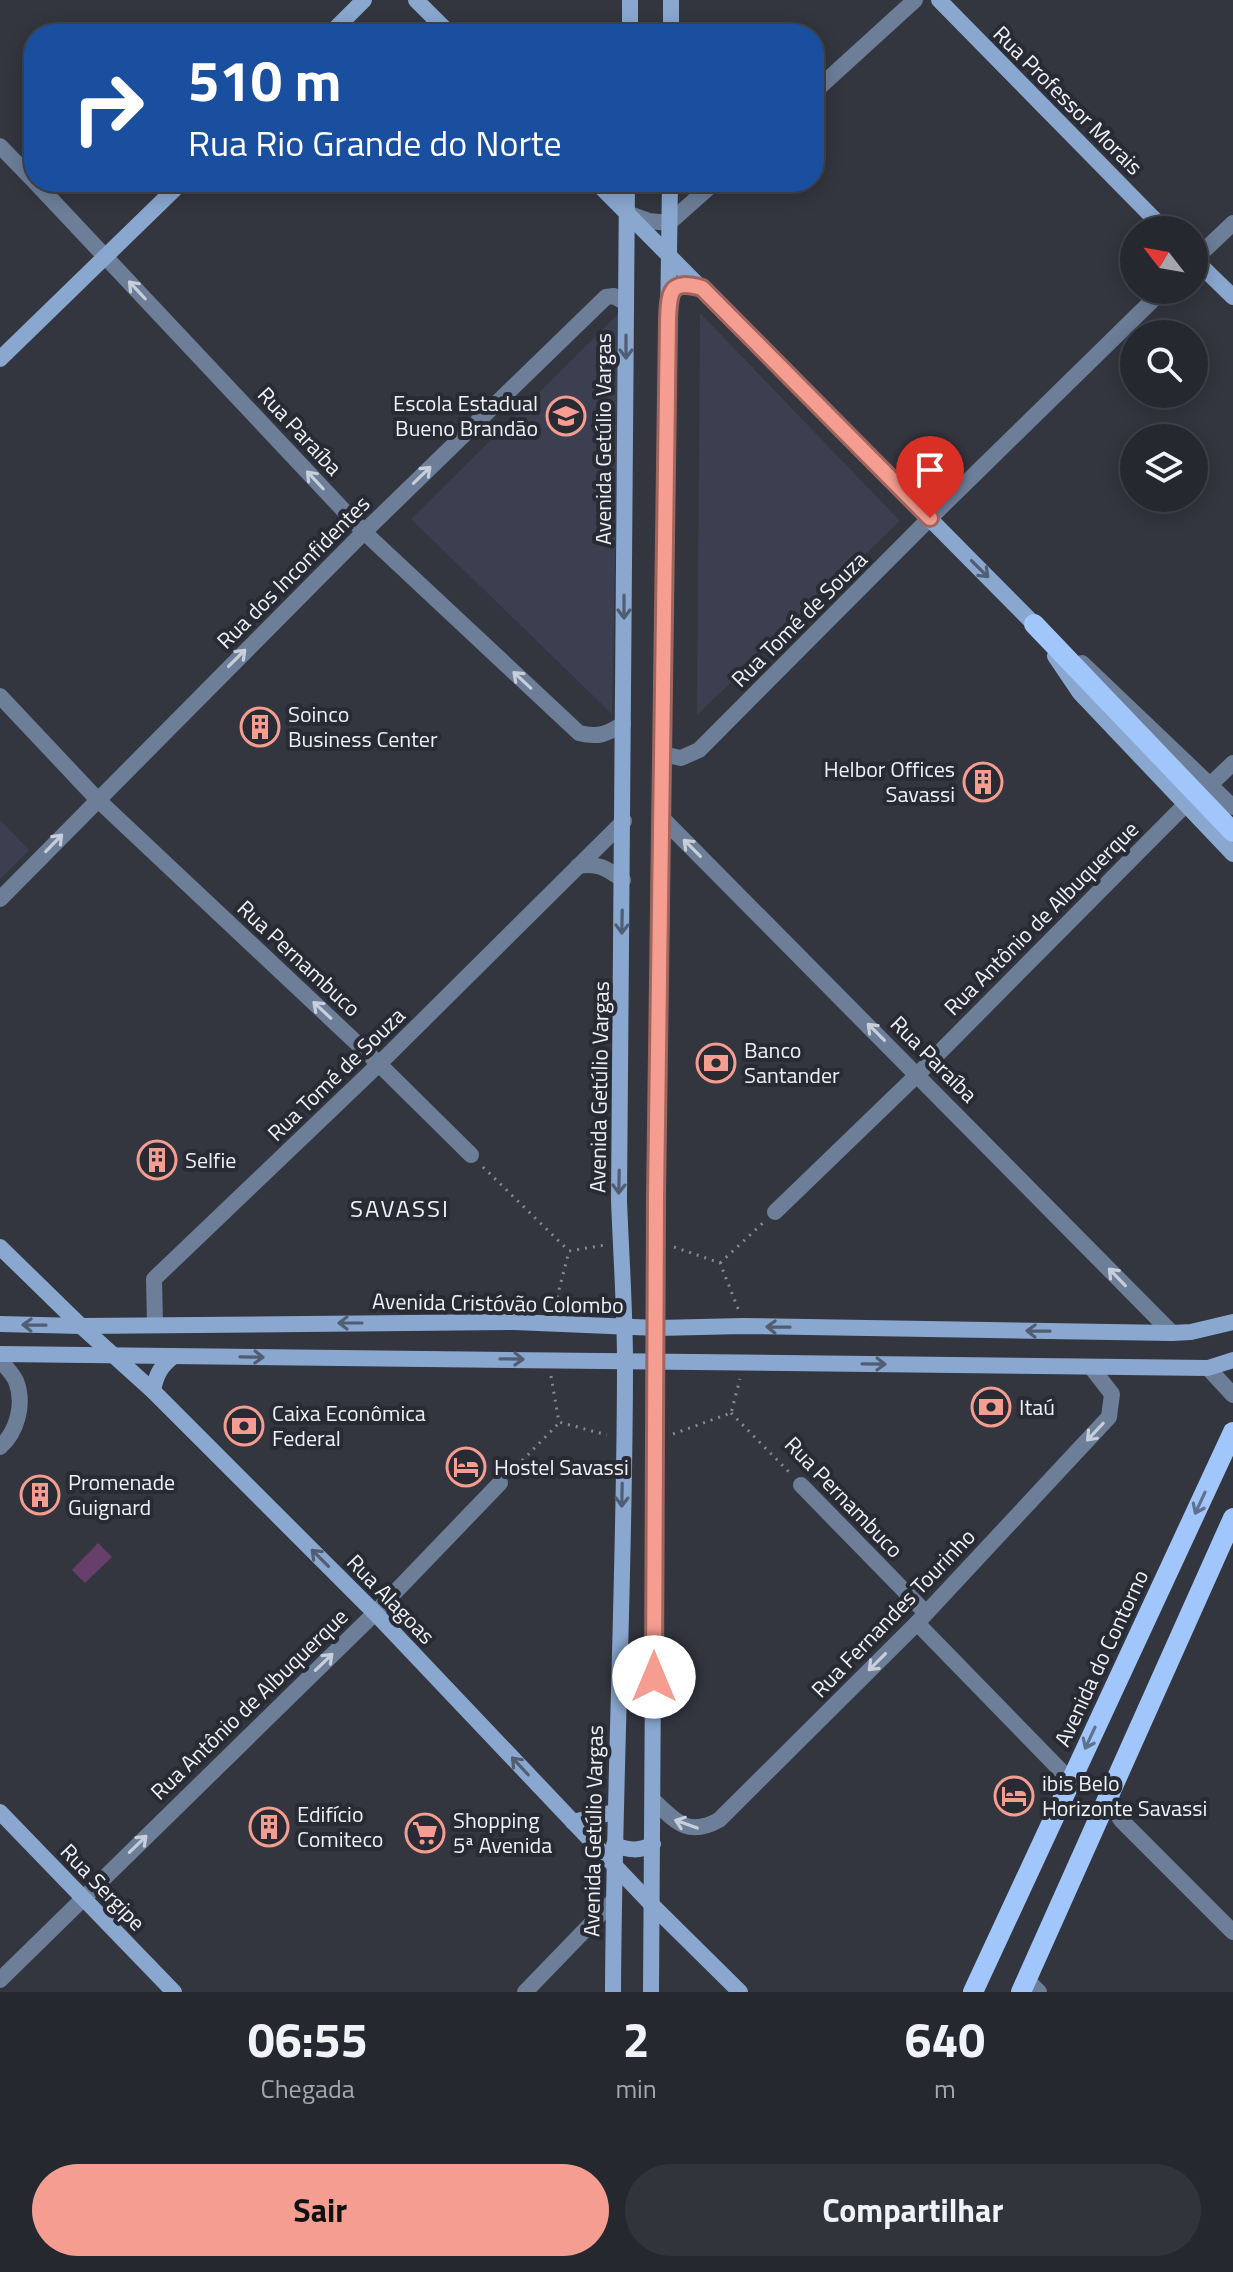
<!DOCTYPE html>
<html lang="pt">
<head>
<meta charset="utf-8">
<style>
	body { margin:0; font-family:"Titillium Web",sans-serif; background:#32343b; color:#f1f3f6; height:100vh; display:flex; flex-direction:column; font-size:30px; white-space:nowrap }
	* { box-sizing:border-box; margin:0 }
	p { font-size:26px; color:#a4a6aa }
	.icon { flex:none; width:44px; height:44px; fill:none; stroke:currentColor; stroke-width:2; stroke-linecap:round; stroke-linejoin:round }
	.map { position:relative; height:1992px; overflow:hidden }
	.drawer { display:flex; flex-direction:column; background:#26282f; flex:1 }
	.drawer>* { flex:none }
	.banner { position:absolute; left:24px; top:24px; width:800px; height:168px; border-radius:32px; box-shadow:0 4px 20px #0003,0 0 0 2px #42444b; background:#1a4fa0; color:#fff; overflow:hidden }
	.needle { width:52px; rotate:301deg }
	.buttons { position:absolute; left:1120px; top:216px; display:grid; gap:16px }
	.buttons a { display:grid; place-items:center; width:88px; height:88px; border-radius:50%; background:#26282f; box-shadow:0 4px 20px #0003,0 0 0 2px #42444b; font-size:40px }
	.pin { position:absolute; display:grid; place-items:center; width:68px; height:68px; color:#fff; margin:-82px -34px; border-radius:50% 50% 50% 0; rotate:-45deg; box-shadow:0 0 8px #0007 }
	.pin .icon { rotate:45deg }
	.me { position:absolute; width:88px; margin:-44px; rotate:0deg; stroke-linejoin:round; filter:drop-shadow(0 0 6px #0008) }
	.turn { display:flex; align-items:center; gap:28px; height:168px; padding:0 32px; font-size:36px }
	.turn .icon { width:104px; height:104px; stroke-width:2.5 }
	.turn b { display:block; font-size:56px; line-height:68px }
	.eta { display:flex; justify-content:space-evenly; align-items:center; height:136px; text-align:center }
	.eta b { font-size:48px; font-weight:700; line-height:56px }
	.button { display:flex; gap:16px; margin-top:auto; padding:16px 32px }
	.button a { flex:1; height:92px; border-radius:48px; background:#f59d90; color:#111; font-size:32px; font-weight:700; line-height:92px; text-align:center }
	.button a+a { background:#32343b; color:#f1f3f6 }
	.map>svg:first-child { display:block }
	.built { fill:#3c3f4f }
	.green { fill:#663f6a }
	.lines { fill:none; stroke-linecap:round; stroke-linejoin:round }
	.path { stroke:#878992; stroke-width:3; stroke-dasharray:2 6; stroke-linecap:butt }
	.street { stroke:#6c7e98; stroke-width:16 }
	.secondary { stroke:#8aa7d0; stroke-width:16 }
	.primary { stroke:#a1c6fb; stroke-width:20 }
	.oneway { stroke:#c8ceda }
	.oneway2 { stroke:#505d72 }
	.oneway3 { stroke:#5f718e }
	.route-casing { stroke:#9f665e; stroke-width:20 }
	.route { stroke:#f59d90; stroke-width:14 }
	.labels { text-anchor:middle; stroke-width:8; stroke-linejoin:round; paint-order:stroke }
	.street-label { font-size:22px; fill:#eff0f7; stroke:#292b34 }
	.poi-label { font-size:22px; fill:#eff0f7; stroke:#292b34; text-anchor:start }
	.neighbourhood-label { font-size:24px; letter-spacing:2px; fill:#eff0f7; stroke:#292b34 }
</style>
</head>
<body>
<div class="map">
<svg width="1233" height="1992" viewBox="0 0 1233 1992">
	<rect width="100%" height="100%" fill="#33353f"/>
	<g class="built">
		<path d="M620,312L612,714L411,519Z"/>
		<path d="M700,313L900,521L697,715Z"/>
		<path d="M0,820L29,850L0,879Z"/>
	</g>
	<path class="green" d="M98,1543L112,1557L85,1583L72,1570Z"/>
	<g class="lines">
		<g class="path">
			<path d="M483,1167L569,1251"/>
			<path d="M674,1247L720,1263L739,1311"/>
			<path d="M720,1263L764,1222"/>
			<path d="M555,1305L569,1251L605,1245"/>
			<path d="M551,1376L559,1422L607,1435"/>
			<path d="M731,1413L790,1473"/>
			<path d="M673,1434L731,1413L740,1379"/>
			<path d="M511,1472L559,1423"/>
		</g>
		<g class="street">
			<path d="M814,92L915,0"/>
			<path d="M0,146L34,181"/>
			<path d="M35,182L364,532L579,733C598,738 607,734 623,724"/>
			<path d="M627,213L649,221L669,223L715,182"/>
			<path d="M1194,260L1233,223"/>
			<path d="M1082,663L1233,807"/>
			<path d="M0,696L97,799L379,1064L471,1155"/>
			<path d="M662,754L681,758L699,750L930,518L1163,290"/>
			<path d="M1211,784L1233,763"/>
			<path d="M662,818L1172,1333"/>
			<path d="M578,866C598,862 607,869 623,880"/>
			<path d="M0,899L364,532L606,297L614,296L626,303"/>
			<path d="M775,1212L918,1074L1186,804"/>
			<path d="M155,1324L154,1279L379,1064L624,821"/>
			<path d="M0,1360C5,1366 13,1374 16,1381C25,1404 17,1432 0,1447"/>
			<path d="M1208,1368L1233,1395"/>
			<path d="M801,1485L926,1613"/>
			<path d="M917,1623L1070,1780"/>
			<path d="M1111,1796L1114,1808L1121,1820L1233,1932"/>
			<path d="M653,1800C676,1822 688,1837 719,1820L917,1623L1109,1417L1112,1394L1091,1367"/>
			<path d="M0,1980L375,1613L500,1483"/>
			<path d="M1027,1980L1039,1992"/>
			<path d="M525,1992L613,1901"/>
		</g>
		<g class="secondary">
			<path d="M416,0L450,34"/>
			<path d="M939,0L1165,230"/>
			<path d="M330,34L364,0"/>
			<path d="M630,34V0"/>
			<path d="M671,34V0"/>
			<path d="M596,182L1034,624L1040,633"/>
			<path d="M1194,259L1233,297"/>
			<path d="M0,359L182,182"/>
			<path d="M1055,656L1080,693L1233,854"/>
			<path d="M0,1247L81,1326L153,1391L375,1613L652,1905L740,1992"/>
			<path d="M0,1324L81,1326L514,1322L657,1328L744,1326L1172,1333L1191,1332L1233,1322"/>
			<path d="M0,1354L1208,1368L1233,1360"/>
			<path d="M153,1391C156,1374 161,1366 174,1356"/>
			<path d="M0,1812L174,1992"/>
			<path d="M573,1822L614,1812"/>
			<path d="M614,1845C629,1850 639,1852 653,1844"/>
			<path d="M613,1992C614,1782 625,1573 625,1363C625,1309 621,1254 619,1200L627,182"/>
			<path d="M651,1992L656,1198L670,182"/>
		</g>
		<g class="primary">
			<path d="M1034,624L1233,832"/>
			<path d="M973,1992L1233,1432"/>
			<path d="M1021,1992L1233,1518"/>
		</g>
	</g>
	<defs><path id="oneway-shaft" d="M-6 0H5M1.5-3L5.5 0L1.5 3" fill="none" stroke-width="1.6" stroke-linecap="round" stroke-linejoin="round" transform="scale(2)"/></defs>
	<g class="oneway">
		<use href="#oneway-shaft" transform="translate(137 290) rotate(-133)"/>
		<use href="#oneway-shaft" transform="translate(422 475) rotate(-44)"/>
		<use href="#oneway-shaft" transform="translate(315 480) rotate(-133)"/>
		<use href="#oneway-shaft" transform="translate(237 658) rotate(-45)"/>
		<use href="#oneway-shaft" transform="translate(522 680) rotate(-137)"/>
		<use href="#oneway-shaft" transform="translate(54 843) rotate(-46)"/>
		<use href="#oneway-shaft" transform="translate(692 848) rotate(-135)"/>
		<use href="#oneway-shaft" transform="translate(322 1010) rotate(-137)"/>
		<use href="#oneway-shaft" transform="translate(876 1032) rotate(-135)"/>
		<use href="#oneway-shaft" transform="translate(1117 1277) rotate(-134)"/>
		<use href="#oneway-shaft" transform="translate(1095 1432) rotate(133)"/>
		<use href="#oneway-shaft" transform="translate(324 1662) rotate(-44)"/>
		<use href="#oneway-shaft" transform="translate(877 1662) rotate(135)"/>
		<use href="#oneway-shaft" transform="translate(686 1824) rotate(-160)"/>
		<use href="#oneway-shaft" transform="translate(138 1844) rotate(-44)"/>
	</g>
	<g class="oneway2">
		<use href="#oneway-shaft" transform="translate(626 347) rotate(90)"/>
		<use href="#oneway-shaft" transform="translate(980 569) rotate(45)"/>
		<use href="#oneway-shaft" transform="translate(624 607) rotate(90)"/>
		<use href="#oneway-shaft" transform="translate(622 922) rotate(91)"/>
		<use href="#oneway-shaft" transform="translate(619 1182) rotate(91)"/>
		<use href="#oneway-shaft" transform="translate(350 1323) rotate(180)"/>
		<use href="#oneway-shaft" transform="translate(34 1325) rotate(-179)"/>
		<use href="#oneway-shaft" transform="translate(778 1327) rotate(-179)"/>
		<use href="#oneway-shaft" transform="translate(1038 1331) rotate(-179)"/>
		<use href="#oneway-shaft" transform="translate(252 1357) rotate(1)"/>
		<use href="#oneway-shaft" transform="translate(512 1359) rotate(1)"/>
		<use href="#oneway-shaft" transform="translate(874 1364) rotate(1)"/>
		<use href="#oneway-shaft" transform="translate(622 1495) rotate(91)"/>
		<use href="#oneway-shaft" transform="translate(320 1558) rotate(-135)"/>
		<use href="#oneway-shaft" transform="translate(520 1766) rotate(-133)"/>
	</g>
	<g class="oneway3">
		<use href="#oneway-shaft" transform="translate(1200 1503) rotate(115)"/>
		<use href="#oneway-shaft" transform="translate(1090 1738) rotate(115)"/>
	</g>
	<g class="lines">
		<defs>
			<path id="route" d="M654,1677L656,1198L668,320C669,291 670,279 702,288L930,518"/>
		</defs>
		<use href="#route" class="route-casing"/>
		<use href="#route" class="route"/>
	</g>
	<defs>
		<symbol id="school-ring" viewBox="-11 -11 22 22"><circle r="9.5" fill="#292b34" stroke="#f59d90" stroke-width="1.5"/><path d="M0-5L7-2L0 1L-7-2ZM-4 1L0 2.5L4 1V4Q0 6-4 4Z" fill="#f59d90"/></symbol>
		<symbol id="building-ring" viewBox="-11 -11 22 22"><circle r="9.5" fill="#292b34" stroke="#f59d90" stroke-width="1.5"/><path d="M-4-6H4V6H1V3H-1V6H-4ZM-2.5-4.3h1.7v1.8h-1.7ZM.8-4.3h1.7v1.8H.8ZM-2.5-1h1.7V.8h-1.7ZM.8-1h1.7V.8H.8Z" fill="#f59d90"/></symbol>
		<symbol id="bank-ring" viewBox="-11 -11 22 22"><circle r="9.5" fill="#292b34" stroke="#f59d90" stroke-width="1.5"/><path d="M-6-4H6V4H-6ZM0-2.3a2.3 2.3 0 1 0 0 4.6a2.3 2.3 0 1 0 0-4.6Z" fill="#f59d90"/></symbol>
		<symbol id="hotel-ring" viewBox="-11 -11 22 22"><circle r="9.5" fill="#292b34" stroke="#f59d90" stroke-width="1.5"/><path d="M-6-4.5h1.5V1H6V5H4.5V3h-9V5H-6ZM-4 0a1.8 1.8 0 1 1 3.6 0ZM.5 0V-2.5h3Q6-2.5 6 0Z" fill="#f59d90"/></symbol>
		<symbol id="supermarket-ring" viewBox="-11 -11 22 22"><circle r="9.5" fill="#292b34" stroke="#f59d90" stroke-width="1.5"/><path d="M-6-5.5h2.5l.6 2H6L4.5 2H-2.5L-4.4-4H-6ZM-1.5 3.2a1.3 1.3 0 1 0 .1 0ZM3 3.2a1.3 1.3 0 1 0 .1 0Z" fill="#f59d90"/></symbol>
	</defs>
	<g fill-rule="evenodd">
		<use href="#school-ring" x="544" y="394" width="44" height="44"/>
		<use href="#building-ring" x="238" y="705" width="44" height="44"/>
		<use href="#building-ring" x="961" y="760" width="44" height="44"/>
		<use href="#bank-ring" x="694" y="1041" width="44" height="44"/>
		<use href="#building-ring" x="135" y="1138" width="44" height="44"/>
		<use href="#bank-ring" x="969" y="1385" width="44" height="44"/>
		<use href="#bank-ring" x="222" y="1404" width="44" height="44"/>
		<use href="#hotel-ring" x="444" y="1445" width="44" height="44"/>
		<use href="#building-ring" x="18" y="1473" width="44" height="44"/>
		<use href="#hotel-ring" x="992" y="1774" width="44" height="44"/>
		<use href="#building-ring" x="247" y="1805" width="44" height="44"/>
		<use href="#supermarket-ring" x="403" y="1811" width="44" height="44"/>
	</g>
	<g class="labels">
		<g class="street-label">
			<text transform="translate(1068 100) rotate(45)" y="8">Rua Professor Morais</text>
			<text transform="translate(300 431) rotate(47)" y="8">Rua Paraíba</text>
			<text transform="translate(603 439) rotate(-90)" y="8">Avenida Getúlio Vargas</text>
			<text transform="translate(293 572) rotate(-45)" y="8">Rua dos Inconfidentes</text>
			<text transform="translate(799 619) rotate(-45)" y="8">Rua Tomé de Souza</text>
			<text transform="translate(1041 918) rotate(-45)" y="8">Rua Antônio de Albuquerque</text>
			<text transform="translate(299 958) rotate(43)" y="8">Rua Pernambuco</text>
			<text transform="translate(934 1059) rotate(45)" y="8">Rua Paraíba</text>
			<text transform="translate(336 1074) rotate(-44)" y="8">Rua Tomé de Souza</text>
			<text transform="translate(599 1087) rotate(-89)" y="8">Avenida Getúlio Vargas</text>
			<text transform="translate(498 1303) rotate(1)" y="8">Avenida Cristóvão Colombo</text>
			<text transform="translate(844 1497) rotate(46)" y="8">Rua Pernambuco</text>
			<text transform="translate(391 1599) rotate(46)" y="8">Rua Alagoas</text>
			<text transform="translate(893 1613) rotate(-46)" y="8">Rua Fernandes Tourinho</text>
			<text transform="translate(1101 1658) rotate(-65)" y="8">Avenida do Contorno</text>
			<text transform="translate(249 1704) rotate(-44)" y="8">Rua Antônio de Albuquerque</text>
			<text transform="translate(593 1831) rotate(-89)" y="8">Avenida Getúlio Vargas</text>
			<text transform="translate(103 1887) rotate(46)" y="8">Rua Sergipe</text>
		</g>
		<g class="poi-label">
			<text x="538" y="411" text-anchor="end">Escola Estadual<tspan x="538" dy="25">Bueno Brandão</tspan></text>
			<text x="288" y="722">Soinco<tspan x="288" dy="25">Business Center</tspan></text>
			<text x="955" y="777" text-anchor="end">Helbor Offices<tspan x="955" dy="25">Savassi</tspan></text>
			<text x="744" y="1058">Banco<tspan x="744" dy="25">Santander</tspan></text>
			<text x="185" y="1168">Selfie</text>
			<text x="1019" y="1415">Itaú</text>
			<text x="272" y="1421">Caixa Econômica<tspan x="272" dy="25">Federal</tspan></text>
			<text x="494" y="1475">Hostel Savassi</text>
			<text x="68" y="1490">Promenade<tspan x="68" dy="25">Guignard</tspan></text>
			<text x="1042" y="1791">ibis Belo<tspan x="1042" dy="25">Horizonte Savassi</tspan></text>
			<text x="297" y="1822">Edifício<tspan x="297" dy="25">Comiteco</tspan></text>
			<text x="453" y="1828">Shopping<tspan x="453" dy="25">5ª Avenida</tspan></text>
		</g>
		<g class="neighbourhood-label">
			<text x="400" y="1217">SAVASSI</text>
		</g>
	</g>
</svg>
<div class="buttons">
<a><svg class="needle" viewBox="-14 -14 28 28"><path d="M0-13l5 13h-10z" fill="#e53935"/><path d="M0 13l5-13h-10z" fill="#a4a6aa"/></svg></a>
<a><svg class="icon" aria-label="search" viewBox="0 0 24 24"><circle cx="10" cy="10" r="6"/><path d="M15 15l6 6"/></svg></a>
<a><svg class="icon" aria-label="layers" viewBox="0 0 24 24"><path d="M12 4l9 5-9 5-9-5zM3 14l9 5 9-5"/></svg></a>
</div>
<div class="pin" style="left:930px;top:518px;background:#d93025"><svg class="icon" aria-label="arrive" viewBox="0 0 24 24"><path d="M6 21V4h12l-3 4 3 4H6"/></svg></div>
<svg class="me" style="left:654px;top:1677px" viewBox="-20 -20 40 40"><circle r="19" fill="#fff"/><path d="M0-13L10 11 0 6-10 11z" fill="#f59d90"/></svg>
<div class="banner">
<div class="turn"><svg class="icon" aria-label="right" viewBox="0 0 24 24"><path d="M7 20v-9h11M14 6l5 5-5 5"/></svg><div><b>510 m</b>Rua Rio Grande do Norte</div></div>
</div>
</div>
<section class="drawer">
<div class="eta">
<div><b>06:55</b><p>Chegada</p></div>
<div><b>2</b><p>min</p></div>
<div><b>640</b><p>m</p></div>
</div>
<div class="button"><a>Sair</a><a>Compartilhar</a></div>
</section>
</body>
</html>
